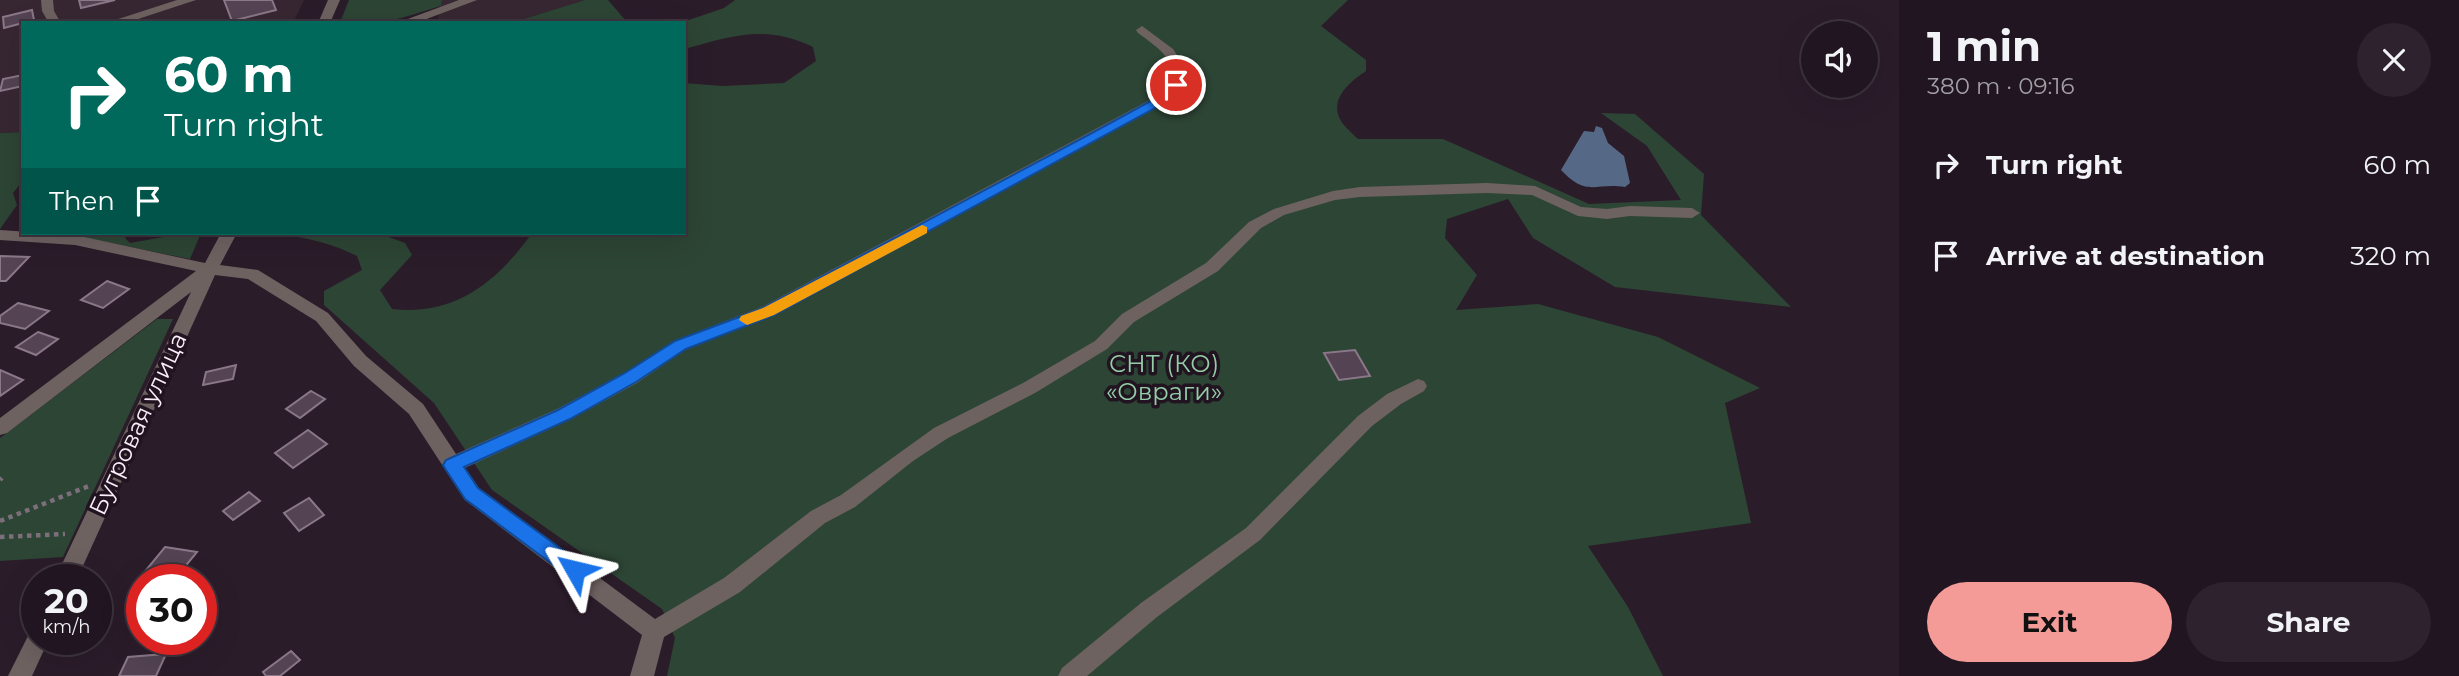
<!DOCTYPE html>
<html lang="en">
<head>
<meta charset="utf-8">
<style>
	body { margin:0; font-family:Montserrat,sans-serif; background:#2d222d; color:#f1f3f6; height:100vh; display:flex; flex-direction:column; font-size:26px; white-space:nowrap }
	* { box-sizing:border-box; margin:0 }
	p { font-size:23px; color:#a29fa5 }
	.icon { flex:none; width:38px; height:38px; fill:none; stroke:currentColor; stroke-width:2; stroke-linecap:round; stroke-linejoin:round }
	.map { position:relative; flex:1; overflow:hidden }
	.sheet { display:flex; flex-direction:column; background:#201520; width:560px }
	.sheet>* { flex:none }
	.top-card { position:absolute; left:21px; top:21px; width:665px; height:214px; border-radius:0px; box-shadow:0 7px 28px #0002,0 0 0 2px #3d343e; background:#00695c; color:#fff; overflow:hidden }
	.buttons { position:absolute; left:1801px; top:21px; display:grid; gap:14px }
	.buttons a { display:grid; place-items:center; width:77px; height:77px; border-radius:50%; background:#201520; box-shadow:0 7px 28px #0002,0 0 0 2px #3d343e; font-size:35px }
	.speed { position:absolute; left:21px; top:564px; display:flex; gap:14px; font-size:35px; font-weight:700; text-align:center }
	.speed>* { display:grid; place-content:center; width:91px; height:91px; border-radius:50%; background:#201520; box-shadow:0 7px 28px #0002,0 0 0 2px #3d343e; line-height:1 }
	.speed small { font-size:18px; font-weight:400 }
	.speed .limit { border:10px solid #d22; background:#fff; color:#111 }
	.pin { position:absolute; display:grid; place-items:center; width:60px; height:60px; color:#fff; margin:-30px; border:4px solid #fff; border-radius:50%; box-shadow:0 2px 7px #0007 }
	.me { position:absolute; width:77px; margin:-38px; rotate:307deg; stroke-linejoin:round; filter:drop-shadow(0 0 5px #0008) }
	.turn { display:flex; align-items:center; gap:24px; height:147px; padding:0 28px; font-size:32px }
	.turn .icon { width:91px; height:91px; stroke-width:2.5 }
	.turn b { display:block; font-size:49px; line-height:60px }
	.then { display:flex; align-items:center; height:66px; padding:0 28px; background:#0003; gap:14px; font-size:26px }
	.round { display:grid; place-items:center; flex:none; width:74px; height:74px; border-radius:37px; background:#2d222d }
	.head { display:flex; align-items:center; justify-content:space-between; height:119px; padding:0 28px }
	h1 { font-size:42px; font-weight:700; line-height:52px }
	.button { display:flex; gap:14px; margin-top:auto; padding:14px 28px }
	.button a { flex:1; height:80px; border-radius:42px; background:#f59b97; color:#111; font-size:28px; font-weight:700; line-height:80px; text-align:center }
	.button a+a { background:#2d222d; color:#f1f3f6 }
	ul { padding:0; list-style:none }
	li { display:flex; align-items:center; gap:21px; height:91px; padding:0 28px }
	li div { flex:1 }
	li b { display:block; font-size:26px }
	li em { font-style:normal }
	main { display:flex; flex:1; min-height:0 }
	.map>svg:first-child { display:block }
	.industrial { fill:#372732 }
	.green { fill:#2d4535 }
	.water { fill:#556987 }
	.building { fill:#544453; stroke:#8a7788; stroke-width:2 }
	.lines { fill:none; stroke-linecap:round; stroke-linejoin:round }
	.path { stroke:#7c6f7b; stroke-width:4.5; stroke-dasharray:4.5 4.5; stroke-linecap:butt }
	.minor { fill:#6e6261; fill-rule:evenodd }
	.route { fill:#1a73e8; stroke:#114b97; stroke-width:2 }
	.slow { fill:#f59e0b }
	.labels { text-anchor:middle; stroke-width:7; stroke-linejoin:round; paint-order:stroke }
	.park-label { font-size:24px; fill:#93cea7; stroke:#211320 }
	.street-label { font-size:24px; fill:#faeff9; stroke:#211320 }
</style>
</head>
<body>
<main>
<div class="map">
<svg width="1899" height="676" viewBox="0 0 1899 676">
	<rect width="100%" height="100%" fill="#2b1c2a"/>
	<g class="industrial">
		<path d="M0,0H304L293,23H23V132L0,133Z"/>
		<path d="M442,0H585L511,23H437Z"/>
	</g>
	<g class="green">
		<path d="M349,0H442L441,6C416,13 365,33 341,20Z"/>
		<path d="M585,0H608L626,21L632,23H511Z"/>
		<path d="M735,0H1348L1321,26L1366,60V71C1351,81 1331,97 1339,117C1342,125 1352,133 1358,139H1443L1589,204L1681,200L1647,146L1601,113L1635,114L1704,174L1701,215L1791,307L1615,287L1533,238L1508,199L1447,219L1445,238L1477,275L1456,310L1538,304L1658,337L1760,388L1725,403L1751,523L1588,546L1628,607L1663,676H667L675,638L662,609L492,490L434,403L324,305V291L362,270L357,256C325,240 295,235 259,233H378L405,243L412,255L380,290L392,309C455,316 497,282 532,233H684V164L687,161L688,142L684,139V83L723,86L784,83L816,61L813,47C765,24 733,36 684,49V23H680L724,8Z"/>
		<path d="M23,132V180L13,193L17,205L0,229V133Z"/>
		<path d="M99,233H127L125,238L130,243L163,237L168,233H201L190,259L75,236Z"/>
		<path d="M157,319H173L63,557L0,561V438Z"/>
	</g>
	<path class="water" d="M1596,126L1602,128L1608,143L1624,156L1630,183L1625,187C1594,182 1588,198 1561,170L1584,131L1594,132Z"/>
	<g class="building">
		<path d="M79,0H115L81,8Z"/>
		<path d="M224,0H272L276,10L232,21Z"/>
		<path d="M32,10L34,20L4,28L3,17Z"/>
		<path d="M23,75V86L0,91L3,79Z"/>
		<path d="M0,256L29,257L6,281H0Z"/>
		<path d="M107,281L129,289L103,308L81,300Z"/>
		<path d="M18,303L49,311L25,329L0,323V316Z"/>
		<path d="M38,332L58,339L36,355L16,347Z"/>
		<path d="M1355,350L1370,376L1339,380L1324,353Z"/>
		<path d="M236,365L233,379L203,385L206,372Z"/>
		<path d="M0,370L23,380L0,396Z"/>
		<path d="M311,391L325,399L300,418L286,409Z"/>
		<path d="M308,430L327,444L293,468L275,453Z"/>
		<path d="M249,492L260,501L233,520L223,511Z"/>
		<path d="M309,498L324,515L299,531L284,513Z"/>
		<path d="M165,547L197,552L175,579H142V587L133,586Z"/>
		<path d="M291,651L300,660L280,676H266L263,672Z"/>
		<path d="M166,654L156,676H119L128,657Z"/>
	</g>
	<g class="lines">
		<g class="path">
			<path d="M0,480L2,478"/>
			<path d="M0,521L89,486"/>
			<path d="M0,537L65,534"/>
		</g>
		<g class="minor">
			<path d="M41,0H53L54,11L61,23H49L42,11Z"/>
			<path d="M177,0H196L126,23H106Z"/>
			<path d="M328,0H340L330,23H318Z"/>
			<path d="M459,0H477L416,23H397Z"/>
			<path d="M1142,26L1173,49L1184,66L1181,85L1171,100L774,315L686,349L637,383L571,419L465,468L479,488L655,619L724,578L811,511L841,495L934,428L1023,383L1095,341L1122,314L1206,263L1249,222L1274,209L1333,191L1360,187L1487,183L1535,186L1581,207L1607,209L1630,206L1692,208L1700,213L1692,218L1630,216L1607,219L1578,216L1532,195L1487,193L1360,197L1335,200L1284,215L1261,228L1218,271L1134,322L1107,349L1035,393L948,438L913,461L855,507L825,523L740,592L664,637L654,676H630L642,635L465,500L409,414L354,366L316,321L248,279L215,275L77,579H55L191,292L7,433L0,435V418L196,271L75,245L0,240V230L75,235L205,263L221,233H237L220,265L258,270L328,313L366,356L423,404L456,454L557,409L625,373L674,341L762,307L1161,94C1183,62 1162,51 1138,33L1136,30Z"/>
			<path d="M1418,379L1424,381L1427,386L1424,391L1401,404L1372,426L1260,540L1157,617L1087,676H1058L1062,668L1141,603L1246,528L1358,416L1387,394Z"/>
			<path d="M37,629V639H49L32,676H8L30,632Z"/>
		</g>
	</g>
	<path class="route" d="M1176,81L1182,85L1170,100L774,315L686,349L636,382L570,419L464,467L478,488L582,564L585,570L582,576L575,579L568,576L465,499L446,470L443,465L446,460L558,410L625,373L675,341L763,308L1090,134L1162,95Z"/>
	<path class="slow" d="M922,225L927,227V233L774,315L747,325L739,320L741,316L763,308Z"/>
	<g class="labels">
		<g class="park-label">
			<text x="1164" y="372">СНТ (КО)<tspan x="1164" dy="28">«Овраги»</tspan></text>
		</g>
		<g class="street-label">
			<text transform="translate(138 424) rotate(-65)" y="8">Бугровая улица</text>
		</g>
	</g>
</svg>
<div class="buttons">
<a><svg class="icon" aria-label="sound" viewBox="0 0 24 24"><path d="M4 9h4l5-4v14l-5-4H4zM17 9q2 3 0 6"/></svg></a>
</div>
<div class="speed"><div>20<small>km/h</small></div><div class="limit">30</div></div>
<div class="pin" style="left:1176px;top:85px;background:#d93025"><svg class="icon" aria-label="arrive" viewBox="0 0 24 24"><path d="M6 21V4h12l-3 4 3 4H6"/></svg></div>
<svg class="me" style="left:575px;top:570px" viewBox="-20 -20 40 40"><path d="M0-17L14 15 0 8-14 15z" fill="#1a73e8" stroke="#fff" stroke-width="4"/></svg>
<div class="top-card">
<div class="turn"><svg class="icon" aria-label="right" viewBox="0 0 24 24"><path d="M7 20v-9h11M14 6l5 5-5 5"/></svg><div><b>60 m</b>Turn right</div></div>
<div class="then">Then<svg class="icon" aria-label="arrive" viewBox="0 0 24 24"><path d="M6 21V4h12l-3 4 3 4H6"/></svg></div>
</div>
</div>
<section class="sheet">
<div class="head"><div><h1>1 min</h1><p>380 m · 09:16</p></div><a class="round"><svg class="icon" aria-label="close" viewBox="0 0 24 24"><path d="M6 6l12 12M18 6L6 18"/></svg></a></div>
<ul>
<li><svg class="icon" aria-label="right" viewBox="0 0 24 24"><path d="M7 20v-9h11M14 6l5 5-5 5"/></svg><div><b>Turn right</b></div><em>60 m</em></li>
<li><svg class="icon" aria-label="arrive" viewBox="0 0 24 24"><path d="M6 21V4h12l-3 4 3 4H6"/></svg><div><b>Arrive at destination</b></div><em>320 m</em></li>
</ul>
<div class="button"><a>Exit</a><a>Share</a></div>
</section>
</main>
</body>
</html>
